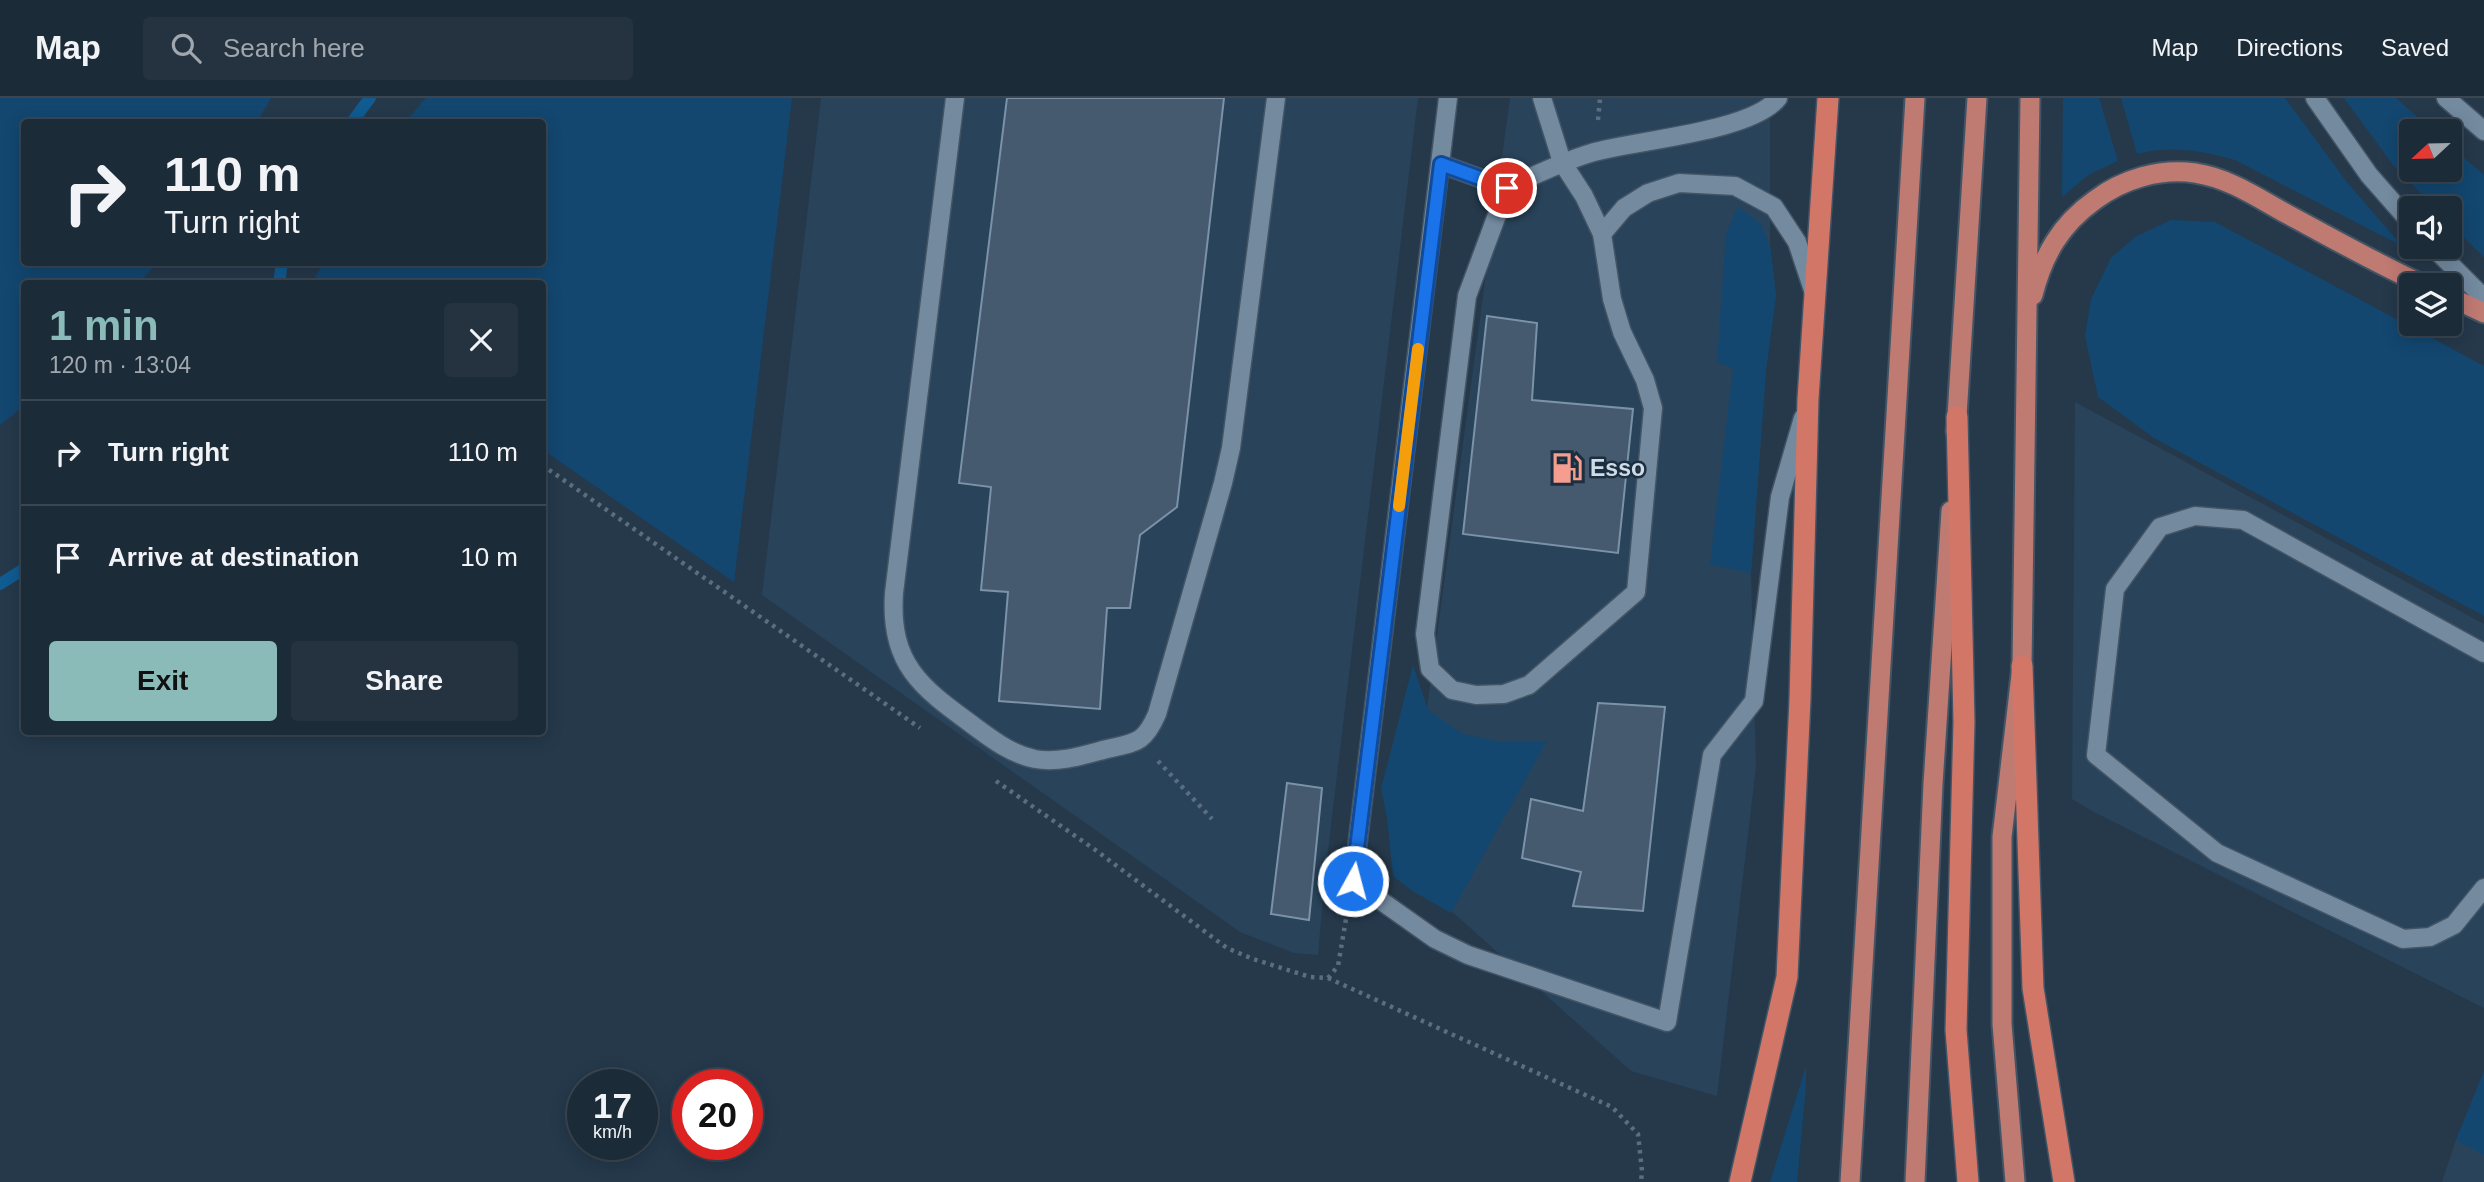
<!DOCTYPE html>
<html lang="en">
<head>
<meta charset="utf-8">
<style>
	body { margin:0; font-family:Helvetica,sans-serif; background:#253340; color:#f1f3f6; height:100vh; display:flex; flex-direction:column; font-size:26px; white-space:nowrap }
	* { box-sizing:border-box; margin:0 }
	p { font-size:23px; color:#a0a7ae }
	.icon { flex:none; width:38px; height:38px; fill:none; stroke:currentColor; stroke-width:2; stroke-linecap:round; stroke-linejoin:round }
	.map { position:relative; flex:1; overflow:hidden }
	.side { position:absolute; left:21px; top:182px; width:525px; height:455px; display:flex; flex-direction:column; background:#1c2b38; border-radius:7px; box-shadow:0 4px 18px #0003,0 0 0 2px #3a4753 }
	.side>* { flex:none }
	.top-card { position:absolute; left:21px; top:21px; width:525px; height:147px; border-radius:7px; box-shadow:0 4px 18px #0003,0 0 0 2px #3a4753; background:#1c2b38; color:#f1f3f6; overflow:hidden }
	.needle { width:46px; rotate:248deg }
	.tools { position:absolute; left:2399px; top:21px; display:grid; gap:14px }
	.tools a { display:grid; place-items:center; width:63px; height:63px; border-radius:7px; background:#1c2b38; box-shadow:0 4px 18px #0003,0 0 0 2px #3a4753; font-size:35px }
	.speed { position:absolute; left:567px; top:971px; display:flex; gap:14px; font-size:35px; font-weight:700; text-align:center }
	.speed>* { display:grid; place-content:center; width:91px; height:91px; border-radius:50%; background:#1c2b38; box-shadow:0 4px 18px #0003,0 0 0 2px #3a4753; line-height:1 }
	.speed small { font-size:18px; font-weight:400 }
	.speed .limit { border:10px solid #d22; background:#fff; color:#111 }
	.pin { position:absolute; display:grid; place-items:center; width:60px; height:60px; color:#fff; margin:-30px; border:4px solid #fff; border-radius:50%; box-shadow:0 2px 7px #0007 }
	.me { position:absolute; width:77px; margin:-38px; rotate:7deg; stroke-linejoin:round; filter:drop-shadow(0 0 5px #0008) }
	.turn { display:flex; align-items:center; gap:24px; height:147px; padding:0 28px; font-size:32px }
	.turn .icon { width:91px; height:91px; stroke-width:2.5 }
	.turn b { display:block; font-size:49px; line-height:60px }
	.round { display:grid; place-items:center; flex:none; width:74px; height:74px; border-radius:7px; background:#253340 }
	.headline { display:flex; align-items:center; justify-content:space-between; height:119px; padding:0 28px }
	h1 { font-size:42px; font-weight:700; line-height:52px; color:#8bbbb9 }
	.action { display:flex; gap:14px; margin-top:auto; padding:14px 28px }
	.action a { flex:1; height:80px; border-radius:7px; background:#8bbbb9; color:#111; font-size:28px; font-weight:700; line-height:80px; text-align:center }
	.action a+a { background:#253340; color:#f1f3f6 }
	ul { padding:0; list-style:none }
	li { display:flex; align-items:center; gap:21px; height:105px; padding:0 28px; border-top:2px solid #3a4753 }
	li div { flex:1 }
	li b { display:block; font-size:26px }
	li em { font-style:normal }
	header { display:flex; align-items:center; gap:42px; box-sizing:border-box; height:98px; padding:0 35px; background:#1c2b38; border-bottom:2px solid #3a4753 }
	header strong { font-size:33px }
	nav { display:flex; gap:38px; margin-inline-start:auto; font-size:24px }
	.search { width:490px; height:63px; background:#253340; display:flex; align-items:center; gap:18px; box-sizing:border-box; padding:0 24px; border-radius:7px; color:#a0a7ae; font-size:26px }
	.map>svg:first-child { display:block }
	.built { fill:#29435a }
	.green { fill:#134770 }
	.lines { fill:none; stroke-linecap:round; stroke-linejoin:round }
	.stream { stroke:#105b91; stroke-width:12 }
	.building { fill:#455a6e; stroke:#7b92a7; stroke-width:2 }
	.service-casing { stroke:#435464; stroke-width:21 }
	.minor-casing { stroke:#435464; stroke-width:21 }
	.trunk-casing { stroke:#435464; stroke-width:23 }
	.motorway-casing { stroke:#435464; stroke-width:24 }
	.path { stroke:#5c6e7e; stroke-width:4.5; stroke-dasharray:3.5 5; stroke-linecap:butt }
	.service { stroke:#738a9f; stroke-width:18 }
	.minor { stroke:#738a9f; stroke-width:18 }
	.trunk { stroke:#bf7a72; stroke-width:19 }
	.motorway { stroke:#d27667; stroke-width:21 }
	.route-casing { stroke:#114b97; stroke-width:18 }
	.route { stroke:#1a73e8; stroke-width:12 }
	.slow { stroke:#f59e0b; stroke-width:12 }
	.labels { text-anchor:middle; stroke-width:5; stroke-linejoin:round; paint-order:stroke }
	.poi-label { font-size:23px; font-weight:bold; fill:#cfdbe7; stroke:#1b2f40; text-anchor:start }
</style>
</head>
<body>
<header>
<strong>Map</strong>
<div class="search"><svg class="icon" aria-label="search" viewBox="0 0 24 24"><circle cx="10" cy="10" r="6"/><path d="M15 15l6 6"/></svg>Search here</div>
<nav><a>Map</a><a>Directions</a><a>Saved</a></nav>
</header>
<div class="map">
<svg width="2484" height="1084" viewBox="0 0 2484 1084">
	<rect width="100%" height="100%" fill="#25394b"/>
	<g class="built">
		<path d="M821,0H1418L1324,786L1318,857L1294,855L1240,834L762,497Z"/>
		<path d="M1510,0H1770V147L1776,197L1766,272L1751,475L1756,669L1717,998L1631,973L1405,772Z"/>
		<path d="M2075,304L2484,526V910L2094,714L2072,701Z"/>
		<path d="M2484,973V1084H2442L2456,1042Z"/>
	</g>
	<g class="green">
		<path d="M0,0H271L257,24H24V164L157,165L139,185L24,186V308L0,327Z"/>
		<path d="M426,0H792L734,484L543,352L542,186L312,185L323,165L542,164V24H405Z"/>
		<path d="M2063,0H2099L2118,63L2088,77L2062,99Z"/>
		<path d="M2121,0H2285L2346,83L2402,148L2235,62C2202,53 2172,47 2137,56Z"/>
		<path d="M2344,0H2396L2433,33H2412V72H2450V48L2484,77V159L2450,126V110H2435L2394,68Z"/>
		<path d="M1738,109L1760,125L1770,147L1776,197L1766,272L1751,475L1710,466L1733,270L1717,264L1726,136Z"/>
		<path d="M2171,122L2215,124L2484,268V518L2154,340L2098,299L2085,238L2091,201L2111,160L2135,139Z"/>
		<path d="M1413,567L1428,612L1463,636L1496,643H1547L1451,815L1411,792L1393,778L1387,719L1381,691Z"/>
		<path d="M1806,968V988L1797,1084H1770Z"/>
		<path d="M2484,973V1057L2456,1042Z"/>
	</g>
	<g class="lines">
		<g class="stream">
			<path d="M352,24L370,0"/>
			<path d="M279,186L282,164"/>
			<path d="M0,486L24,471"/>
		</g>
	</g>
	<g class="building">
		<path d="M1007,0H1224L1177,409L1140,437L1130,510H1107L1100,611L999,603L1008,494L981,492L991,389L959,385Z"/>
		<path d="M1487,218L1537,225L1532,302L1633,311L1618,455L1463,436Z"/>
		<path d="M1598,605L1665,609L1643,813L1573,808L1581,774L1522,760L1531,701L1583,713Z"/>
		<path d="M1287,685L1322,690L1309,822L1271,816Z"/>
	</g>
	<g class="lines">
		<defs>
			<g id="service">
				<path d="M955,0L894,495C889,567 922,590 974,628C993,642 1011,656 1035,661C1058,665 1081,658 1103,652C1134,644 1143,648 1157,616L1223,385L1231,350L1276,0"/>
				<path d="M1448,0L1353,783L1435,841L1468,857L1667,924L1712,657L1754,603L1780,399L1803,320"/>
				<path d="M1441,66L1507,90C1535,77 1561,64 1591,55C1635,42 1752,34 1778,0"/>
				<path d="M1507,90L1467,198L1425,536L1430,571L1452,592L1476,597L1504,596L1529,587L1636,494L1653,310L1645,282L1622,234L1612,201L1602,136L1584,98L1562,64L1542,0"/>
				<path d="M1602,136L1624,110L1648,95L1679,85L1735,88L1774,109L1797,144L1814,195"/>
				<path d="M2484,555L2243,422L2195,418L2160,429L2115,491L2096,657L2217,755L2403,841L2430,839L2454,827L2484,790"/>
			</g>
			<g id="minor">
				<path d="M2315,0L2369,77L2412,126"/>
				<path d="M2446,0L2484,33"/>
				<path d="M2433,149L2484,200"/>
			</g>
			<g id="trunk">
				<path d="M2033,197C2043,157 2061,126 2095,102C2123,81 2160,70 2195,75C2229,80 2258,100 2287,116C2332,140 2377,166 2424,187"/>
				<path d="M2450,199L2484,215"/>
				<path d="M1956,334L1977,0"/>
				<path d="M1850,1084L1915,0"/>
				<path d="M1915,1084L1933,686L1951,413"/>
				<path d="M2015,1084L2002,926V739L2022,568L2030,0"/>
			</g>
			<g id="motorway">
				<path d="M1957,319L1964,624L1956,932L1968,1084"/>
				<path d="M2022,568L2033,890L2064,1084"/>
				<path d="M1740,1084L1787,879L1800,601L1808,301L1828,0"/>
			</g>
		</defs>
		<use href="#service" class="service-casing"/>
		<use href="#minor" class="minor-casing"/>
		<use href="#trunk" class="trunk-casing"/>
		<use href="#motorway" class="motorway-casing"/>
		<g class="path">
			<path d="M1598,22L1600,0"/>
			<path d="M542,367L920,630"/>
			<path d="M1158,663L1212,721"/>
			<path d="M996,683L1094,751L1227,850L1253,861L1310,879L1328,880L1338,868L1347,815"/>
			<path d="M1328,880L1612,1009L1638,1036L1642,1073L1641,1084"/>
		</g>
		<use href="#service" class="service"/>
		<use href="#minor" class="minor"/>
		<use href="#trunk" class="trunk"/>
		<use href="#motorway" class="motorway"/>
	</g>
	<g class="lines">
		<defs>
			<path id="route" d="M1353,783L1441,66L1507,90"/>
		</defs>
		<use href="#route" class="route-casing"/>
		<use href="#route" class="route"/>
		<path class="slow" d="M1399,408L1418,251"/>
	</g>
	<defs>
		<symbol id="fuel-bare" viewBox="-9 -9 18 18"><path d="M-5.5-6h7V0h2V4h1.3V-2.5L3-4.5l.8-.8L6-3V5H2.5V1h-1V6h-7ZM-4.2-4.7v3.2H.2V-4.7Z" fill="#f59d8e" stroke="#1b2f40" stroke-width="2.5" paint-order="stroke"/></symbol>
	</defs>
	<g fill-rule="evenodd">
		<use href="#fuel-bare" x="1545" y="348" width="44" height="44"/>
	</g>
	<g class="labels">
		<g class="poi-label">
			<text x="1590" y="378">Esso</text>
		</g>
	</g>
</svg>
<div class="tools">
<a><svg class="needle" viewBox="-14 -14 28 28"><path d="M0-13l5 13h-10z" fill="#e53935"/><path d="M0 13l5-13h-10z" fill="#a0a7ae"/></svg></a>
<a><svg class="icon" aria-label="sound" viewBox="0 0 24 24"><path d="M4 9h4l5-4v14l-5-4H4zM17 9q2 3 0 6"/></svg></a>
<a><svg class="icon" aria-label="layers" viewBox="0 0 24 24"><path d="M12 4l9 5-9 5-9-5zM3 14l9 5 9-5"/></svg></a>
</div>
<div class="speed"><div>17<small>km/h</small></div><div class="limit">20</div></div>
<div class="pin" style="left:1507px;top:90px;background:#d93025"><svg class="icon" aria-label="arrive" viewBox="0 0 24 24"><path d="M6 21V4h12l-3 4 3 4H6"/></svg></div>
<svg class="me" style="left:1353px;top:783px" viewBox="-20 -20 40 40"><circle r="17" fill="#1a73e8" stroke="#fff" stroke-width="3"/><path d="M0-11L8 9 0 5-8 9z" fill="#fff"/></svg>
<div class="top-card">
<div class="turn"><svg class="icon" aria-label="right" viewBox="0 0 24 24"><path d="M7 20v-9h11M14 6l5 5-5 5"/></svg><div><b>110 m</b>Turn right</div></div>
</div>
<section class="side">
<div class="headline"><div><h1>1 min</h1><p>120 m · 13:04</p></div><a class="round"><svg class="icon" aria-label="close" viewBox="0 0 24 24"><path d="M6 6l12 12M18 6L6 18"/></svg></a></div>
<ul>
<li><svg class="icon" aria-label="right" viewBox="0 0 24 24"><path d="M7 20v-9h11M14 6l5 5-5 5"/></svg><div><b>Turn right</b></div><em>110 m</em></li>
<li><svg class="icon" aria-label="arrive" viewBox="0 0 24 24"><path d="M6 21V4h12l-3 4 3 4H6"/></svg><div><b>Arrive at destination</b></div><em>10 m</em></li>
</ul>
<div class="action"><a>Exit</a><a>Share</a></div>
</section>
</div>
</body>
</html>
